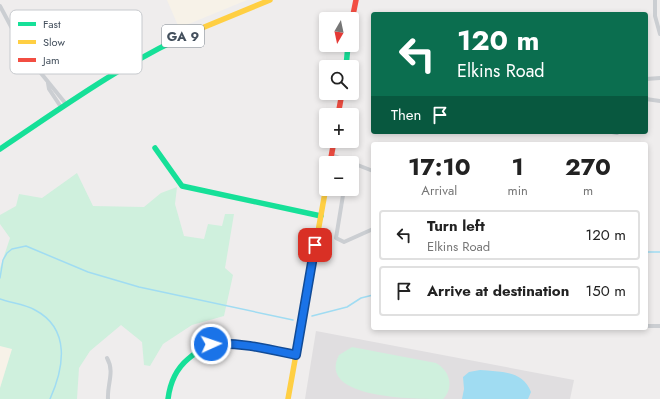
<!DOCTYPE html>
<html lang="en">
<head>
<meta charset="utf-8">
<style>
	body { margin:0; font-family:Jost,sans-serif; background:#f6f6f6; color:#222; height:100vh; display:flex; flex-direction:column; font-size:15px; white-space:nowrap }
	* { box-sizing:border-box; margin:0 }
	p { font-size:13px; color:#767676 }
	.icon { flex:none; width:22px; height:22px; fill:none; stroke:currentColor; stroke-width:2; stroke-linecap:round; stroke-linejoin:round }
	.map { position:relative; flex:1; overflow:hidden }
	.drawer { position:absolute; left:371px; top:142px; width:277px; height:188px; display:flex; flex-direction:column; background:#fff; border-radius:4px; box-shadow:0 2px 6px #0003 }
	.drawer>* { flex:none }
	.guide { position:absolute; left:371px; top:12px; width:277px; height:122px; border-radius:4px; box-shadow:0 2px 6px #0003; background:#0b6e4f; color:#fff; overflow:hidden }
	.needle { width:26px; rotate:189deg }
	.tools { position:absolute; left:319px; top:12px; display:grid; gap:8px }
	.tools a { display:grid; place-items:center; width:40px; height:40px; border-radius:4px; background:#fff; box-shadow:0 2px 6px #0003; font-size:20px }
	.pin { position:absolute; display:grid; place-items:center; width:34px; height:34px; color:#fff; margin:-17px; border-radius:8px; box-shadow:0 2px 6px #0006 }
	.me { position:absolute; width:44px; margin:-22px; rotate:87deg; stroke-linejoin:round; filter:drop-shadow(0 0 3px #0008) }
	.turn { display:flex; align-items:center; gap:14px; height:84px; padding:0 20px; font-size:18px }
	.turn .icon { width:52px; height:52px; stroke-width:2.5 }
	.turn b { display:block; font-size:28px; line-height:34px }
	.then { display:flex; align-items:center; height:38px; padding:0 20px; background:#0003; gap:8px; font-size:15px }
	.eta { display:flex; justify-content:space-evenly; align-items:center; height:68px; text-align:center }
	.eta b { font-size:24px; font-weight:700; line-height:28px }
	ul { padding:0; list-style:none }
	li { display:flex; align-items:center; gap:12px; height:50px; margin:0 8px 6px; padding:0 12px; border:2px solid #e0e0e0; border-radius:4px }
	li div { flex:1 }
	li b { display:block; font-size:15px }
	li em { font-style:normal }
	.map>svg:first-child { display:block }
	.commercial { fill:#f7f2e8 }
	.education { fill:#e0dee0 }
	.green { fill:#cff0dd }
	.water { fill:#a0dcf2 }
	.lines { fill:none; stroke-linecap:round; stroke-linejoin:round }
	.stream { stroke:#a0dcf2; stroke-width:1.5 }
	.street { stroke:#cbced2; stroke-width:4 }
	.fast { stroke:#16e098; stroke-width:5.5 }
	.slow { stroke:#ffcf43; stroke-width:5.5 }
	.jam { stroke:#f24e42; stroke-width:5.5 }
	.route-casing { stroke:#114b97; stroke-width:10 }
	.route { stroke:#1a73e8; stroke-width:7 }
	.labels { text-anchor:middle; stroke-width:4; stroke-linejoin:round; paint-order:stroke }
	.shield { fill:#fff; stroke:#7b848d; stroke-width:1 }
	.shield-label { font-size:13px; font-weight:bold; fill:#434f5c }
	.key { fill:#fff; stroke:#c7cace; stroke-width:1 }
	.key-label { font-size:11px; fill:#434f5c }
</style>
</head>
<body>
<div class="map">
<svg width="660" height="399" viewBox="0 0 660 399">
	<rect width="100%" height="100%" fill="#efeded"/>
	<g class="commercial">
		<path d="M167,0H247L179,28Z"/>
		<path d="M0,334L25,342L0,399Z"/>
	</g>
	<path class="education" d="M316,331L574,380L570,399H305Z"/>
	<g class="green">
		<path d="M77,173L93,206L144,207L161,193L177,187L175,204L184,236L204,239L208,224L222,226L225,214H234L225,268L233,275L224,316L192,325L163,344L150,366L144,365L142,342L121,325L90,351L79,368L77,399H0V388L12,349L0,346V268L10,238L0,224V215L16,206L19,194L42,198Z"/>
		<path d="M352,347L436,363C449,370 455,387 443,399C415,399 316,399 339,355Z"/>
	</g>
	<path class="water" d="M480,370C500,372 523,370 531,392L528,399H462L464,389L463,377L469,372Z"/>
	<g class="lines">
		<g class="stream">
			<path d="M646,252H660"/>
			<path d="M0,278L3,260L7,253L12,249L26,246L88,272L139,287L293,320"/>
			<path d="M0,299C11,303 25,304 35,310C71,329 64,368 50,399"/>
			<path d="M312,316L347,307L361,298L373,295"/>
		</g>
		<g class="street">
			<path d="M655,0V16L660,34"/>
			<path d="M0,6L15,34L40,72L66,104"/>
			<path d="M646,79L660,78"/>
			<path d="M48,83L49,89L61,107"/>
			<path d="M646,99L660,101"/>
			<path d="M612,132L617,133"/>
			<path d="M332,155L373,171"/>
			<path d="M344,189L336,238L344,242L373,229"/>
			<path d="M646,326H660"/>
			<path d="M107,358C115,372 107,384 108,399"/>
		</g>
		<g class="fast">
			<path d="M346,67L348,45"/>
			<path d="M155,148L182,186L321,216"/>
			<path d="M0,149C66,105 129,59 202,28"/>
			<path d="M168,399C170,383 176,369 188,359C219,332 260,347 296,355"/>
		</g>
		<g class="slow">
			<path d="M202,28L270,0"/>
			<path d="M288,399L326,187"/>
		</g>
		<g class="jam">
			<path d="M353,15L356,0"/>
			<path d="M338,115L342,93"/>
			<path d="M330,163L334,141"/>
		</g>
	</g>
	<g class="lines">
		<defs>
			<path id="route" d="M211,344C240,342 268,349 296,355L315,245"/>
		</defs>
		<use href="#route" class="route-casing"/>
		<use href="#route" class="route"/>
	</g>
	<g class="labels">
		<rect class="shield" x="162" y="25" width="42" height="22" rx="3"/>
		<g class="shield-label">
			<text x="183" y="41">GA 9</text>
		</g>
	</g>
	<rect x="10" y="10" width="132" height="64" rx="6" class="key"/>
	<rect x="18" y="22" width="18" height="4" fill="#16e098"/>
	<rect x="18" y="40" width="18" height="4" fill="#ffcf43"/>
	<rect x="18" y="58" width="18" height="4" fill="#f24e42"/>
	<g class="key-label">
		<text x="43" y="28">Fast</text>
		<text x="43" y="46">Slow</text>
		<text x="43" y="64">Jam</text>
	</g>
</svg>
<div class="tools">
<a><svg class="needle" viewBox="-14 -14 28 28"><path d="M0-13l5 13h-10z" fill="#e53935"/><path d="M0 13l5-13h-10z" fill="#767676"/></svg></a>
<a><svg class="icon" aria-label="search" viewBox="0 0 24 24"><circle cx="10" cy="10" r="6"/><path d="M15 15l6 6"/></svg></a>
<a>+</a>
<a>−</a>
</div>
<div class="pin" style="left:315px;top:245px;background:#d93025"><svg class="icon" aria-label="arrive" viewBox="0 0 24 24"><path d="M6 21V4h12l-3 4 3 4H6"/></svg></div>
<svg class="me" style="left:211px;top:344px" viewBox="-20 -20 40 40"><circle r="17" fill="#1a73e8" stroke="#fff" stroke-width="3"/><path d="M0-11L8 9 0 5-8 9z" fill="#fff"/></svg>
<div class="guide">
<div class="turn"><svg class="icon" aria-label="left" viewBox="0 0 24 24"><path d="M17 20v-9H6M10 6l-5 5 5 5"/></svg><div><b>120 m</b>Elkins Road</div></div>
<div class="then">Then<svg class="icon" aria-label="arrive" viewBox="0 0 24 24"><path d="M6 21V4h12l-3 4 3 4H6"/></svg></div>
</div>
<section class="drawer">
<div class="eta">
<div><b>17:10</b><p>Arrival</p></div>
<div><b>1</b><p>min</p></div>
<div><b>270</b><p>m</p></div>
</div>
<ul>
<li><svg class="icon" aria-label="left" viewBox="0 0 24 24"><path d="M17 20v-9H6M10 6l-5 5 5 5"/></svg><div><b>Turn left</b><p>Elkins Road</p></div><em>120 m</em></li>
<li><svg class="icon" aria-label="arrive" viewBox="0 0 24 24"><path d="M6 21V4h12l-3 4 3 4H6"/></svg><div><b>Arrive at destination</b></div><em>150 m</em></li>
</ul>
</section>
</div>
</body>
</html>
